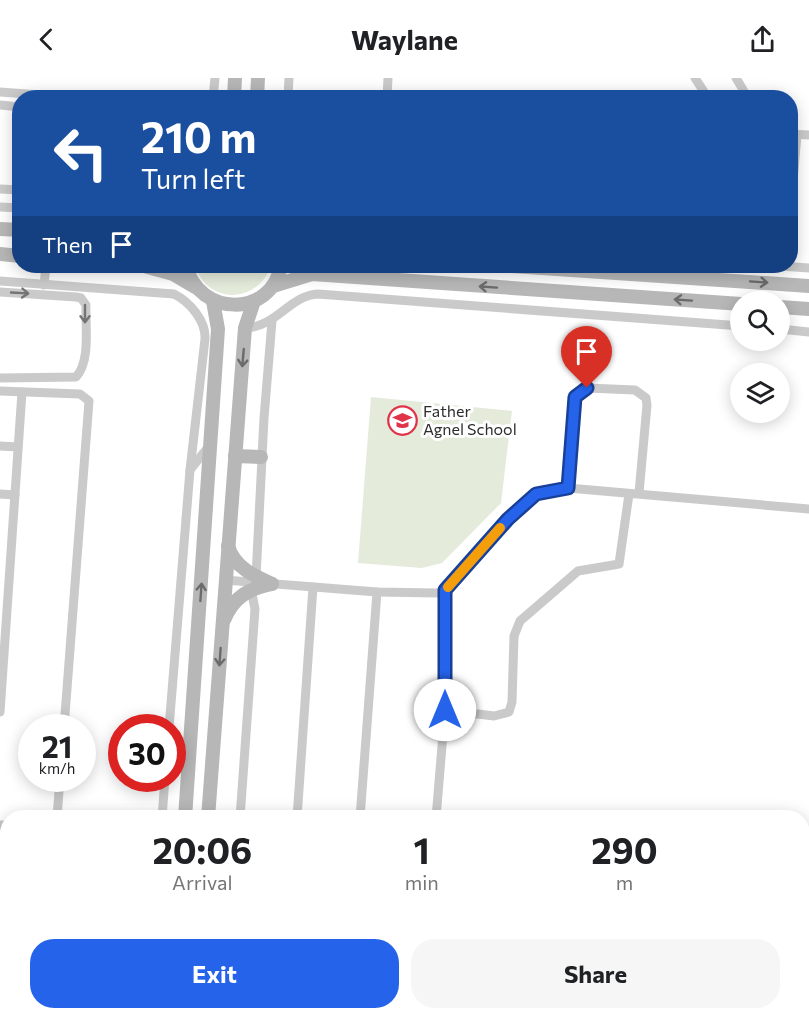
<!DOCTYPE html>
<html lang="en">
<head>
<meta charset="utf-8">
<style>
	body { margin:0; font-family:Commissioner,sans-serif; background:#f6f6f6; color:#202124; height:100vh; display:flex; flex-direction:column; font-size:22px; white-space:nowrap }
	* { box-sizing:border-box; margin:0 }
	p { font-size:20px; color:#757577 }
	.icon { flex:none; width:33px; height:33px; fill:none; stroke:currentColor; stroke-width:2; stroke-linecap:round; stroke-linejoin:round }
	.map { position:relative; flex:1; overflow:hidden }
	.panel { position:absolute; left:0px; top:732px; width:810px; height:210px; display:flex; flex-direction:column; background:#fff; border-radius:24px 24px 0 0; box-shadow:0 3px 15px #0003 }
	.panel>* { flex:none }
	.banner { position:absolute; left:12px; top:12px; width:786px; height:183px; border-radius:24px; box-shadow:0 3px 15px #0003; background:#1a4fa0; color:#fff; overflow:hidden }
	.tools { position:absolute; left:730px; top:213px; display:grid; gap:12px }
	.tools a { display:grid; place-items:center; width:60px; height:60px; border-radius:50%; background:#fff; box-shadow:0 3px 15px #0003; font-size:30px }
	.speed { position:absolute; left:18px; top:636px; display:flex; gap:12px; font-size:30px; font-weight:700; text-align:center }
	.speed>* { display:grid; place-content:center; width:78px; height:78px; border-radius:50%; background:#fff; box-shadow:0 3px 15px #0003; line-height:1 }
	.speed small { font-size:15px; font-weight:400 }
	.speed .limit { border:9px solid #d22; background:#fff; color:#111 }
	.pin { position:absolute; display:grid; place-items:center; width:51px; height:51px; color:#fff; margin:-62px -26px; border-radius:50% 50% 50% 0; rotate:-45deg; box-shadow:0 0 6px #0007 }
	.pin .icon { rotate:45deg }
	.me { position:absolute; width:66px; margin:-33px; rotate:0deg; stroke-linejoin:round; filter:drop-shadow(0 0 4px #0008) }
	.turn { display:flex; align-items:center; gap:21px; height:126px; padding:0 30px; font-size:27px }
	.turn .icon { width:78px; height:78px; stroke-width:2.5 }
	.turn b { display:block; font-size:42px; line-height:51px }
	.then { display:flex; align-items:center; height:57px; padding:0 30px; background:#0003; gap:12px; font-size:22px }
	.eta { display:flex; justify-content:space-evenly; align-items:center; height:102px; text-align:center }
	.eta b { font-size:36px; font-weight:700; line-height:42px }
	.action { display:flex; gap:12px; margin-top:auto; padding:12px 30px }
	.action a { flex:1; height:69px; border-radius:24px; background:#2563eb; color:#fff; font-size:24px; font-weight:700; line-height:69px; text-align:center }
	.action a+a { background:#f6f6f6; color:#202124 }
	header { display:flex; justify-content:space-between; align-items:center; height:78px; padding:0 30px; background:#fff; font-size:27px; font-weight:700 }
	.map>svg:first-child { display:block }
	.green { fill:#e4ebdb }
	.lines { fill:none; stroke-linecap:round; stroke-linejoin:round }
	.street { stroke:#cacaca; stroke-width:9 }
	.secondary { stroke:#b7b7b7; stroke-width:14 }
	.oneway { stroke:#6b6b6b }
	.oneway2 { stroke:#747474 }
	.route-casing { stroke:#184099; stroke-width:15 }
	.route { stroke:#2563eb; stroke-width:10 }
	.slow { stroke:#f59e0b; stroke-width:10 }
	.labels { text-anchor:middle; stroke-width:6; stroke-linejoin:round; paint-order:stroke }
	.poi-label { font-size:16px; fill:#2d2d2d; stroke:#fff; text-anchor:start }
</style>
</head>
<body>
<header><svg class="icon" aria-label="back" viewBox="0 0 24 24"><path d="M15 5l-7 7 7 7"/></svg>Waylane<svg class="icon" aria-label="share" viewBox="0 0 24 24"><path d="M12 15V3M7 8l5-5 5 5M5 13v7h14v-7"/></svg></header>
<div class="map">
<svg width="809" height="942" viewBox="0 0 809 942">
	<rect width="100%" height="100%" fill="#fff"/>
	<g class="green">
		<path d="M195,188H271C257,226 208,227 195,188Z"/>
		<path d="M371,319L512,333L501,425L442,485L422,490L358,485Z"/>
	</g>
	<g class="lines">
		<g class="street">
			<path d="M695,0L708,20"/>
			<path d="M736,0L748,20"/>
			<path d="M0,14L82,20"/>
			<path d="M213,20L215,0"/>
			<path d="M288,20L289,0"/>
			<path d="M387,20L388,0"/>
			<path d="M0,27L20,29"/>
			<path d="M790,56L809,57"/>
			<path d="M0,111L20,112"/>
			<path d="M792,115L797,56"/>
			<path d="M0,129L20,130"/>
			<path d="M780,188L809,190"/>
			<path d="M0,203L174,216C190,224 206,243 205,261L190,392L169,650"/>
			<path d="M44,207L46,188"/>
			<path d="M0,214L76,219L81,220L86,227C85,248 91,283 76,299L0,300"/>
			<path d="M245,250C277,249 290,217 318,216L741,248"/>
			<path d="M780,251L809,254"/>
			<path d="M0,313L80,316L89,323L64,650"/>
			<path d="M0,368L18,369"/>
			<path d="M190,392L209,368"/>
			<path d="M568,410L575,319L587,310L635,312L646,320L647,327L639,415"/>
			<path d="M0,416L15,417"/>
			<path d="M256,499L264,340L272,243"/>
			<path d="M225,502L377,514L437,515L445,512L457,500L508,441L536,416L568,410L809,431"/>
			<path d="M445,632L494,638L509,634L512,624L514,558L520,543L578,493L619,486L629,416"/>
			<path d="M0,634L22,314"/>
			<path d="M57,740L60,700"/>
			<path d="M162,740L165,700"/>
			<path d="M240,740L255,531L251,511"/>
			<path d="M297,740L313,509"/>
			<path d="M360,740L377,514"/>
			<path d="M436,740L445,632V512"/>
			<path d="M0,747H8"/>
			<path d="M0,822H8"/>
			<path d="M802,860L809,862"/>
			<path d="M266,934L270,942"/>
			<path d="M42,942L43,934"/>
			<path d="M147,942L148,934"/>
			<path d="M226,942V934"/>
		</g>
		<g class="secondary">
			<path d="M234,20L235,0"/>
			<path d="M257,20L258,0"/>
			<path d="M0,151L20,152"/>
			<path d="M0,176L20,178"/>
			<path d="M144,188L173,196L195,209"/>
			<path d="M186,188C199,239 271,240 281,188"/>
			<path d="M512,188L809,208"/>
			<path d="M273,208L312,196L741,226"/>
			<path d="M780,229L809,231"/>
			<path d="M235,378L261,379"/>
			<path d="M228,468C234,489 254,498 272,506"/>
			<path d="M224,542C234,518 249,511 272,506"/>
			<path d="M185,740L218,251L213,223"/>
			<path d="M208,740L245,250L254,223"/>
			<path d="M172,942L173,934"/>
			<path d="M194,942V934"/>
		</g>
	</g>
	<defs><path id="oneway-shaft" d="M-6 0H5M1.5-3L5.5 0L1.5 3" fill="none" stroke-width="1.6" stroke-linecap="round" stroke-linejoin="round" transform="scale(1.5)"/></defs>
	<g class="oneway">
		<use href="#oneway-shaft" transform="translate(759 204) rotate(4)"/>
		<use href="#oneway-shaft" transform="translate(488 209) rotate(-176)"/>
		<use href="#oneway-shaft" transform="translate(683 222) rotate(-176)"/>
		<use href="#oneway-shaft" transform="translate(243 280) rotate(95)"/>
		<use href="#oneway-shaft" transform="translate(201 514) rotate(-86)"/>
		<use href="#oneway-shaft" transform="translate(220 579) rotate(94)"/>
	</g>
	<g class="oneway2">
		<use href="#oneway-shaft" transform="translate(20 215) rotate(3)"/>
		<use href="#oneway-shaft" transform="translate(85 236) rotate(90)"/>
	</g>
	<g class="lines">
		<defs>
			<path id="route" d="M445,632V512L508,441L536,416L568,410L575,319L587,310"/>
		</defs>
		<use href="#route" class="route-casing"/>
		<use href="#route" class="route"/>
		<path class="slow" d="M448,509L500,450"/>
	</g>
	<defs>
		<symbol id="school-ring" viewBox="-11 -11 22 22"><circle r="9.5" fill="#fff" stroke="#e0344b" stroke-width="1.5"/><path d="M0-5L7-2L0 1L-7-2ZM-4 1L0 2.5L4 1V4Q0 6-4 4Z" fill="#e0344b"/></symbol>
	</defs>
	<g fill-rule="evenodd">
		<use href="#school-ring" x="386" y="326" width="33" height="33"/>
	</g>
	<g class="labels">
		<g class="poi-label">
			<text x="423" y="339">Father<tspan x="423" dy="18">Agnel School</tspan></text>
		</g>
	</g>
</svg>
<div class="tools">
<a><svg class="icon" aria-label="search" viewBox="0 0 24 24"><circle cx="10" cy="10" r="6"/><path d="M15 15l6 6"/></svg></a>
<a><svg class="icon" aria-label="layers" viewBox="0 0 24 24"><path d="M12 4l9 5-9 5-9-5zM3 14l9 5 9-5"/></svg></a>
</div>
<div class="speed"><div>21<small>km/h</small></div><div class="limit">30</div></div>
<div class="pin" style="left:587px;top:310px;background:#d93025"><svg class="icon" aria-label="arrive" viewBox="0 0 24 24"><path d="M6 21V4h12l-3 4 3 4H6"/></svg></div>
<svg class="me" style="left:445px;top:632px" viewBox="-20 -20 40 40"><circle r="19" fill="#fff"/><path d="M0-13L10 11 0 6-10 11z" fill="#2563eb"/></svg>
<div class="banner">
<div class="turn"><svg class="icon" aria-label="left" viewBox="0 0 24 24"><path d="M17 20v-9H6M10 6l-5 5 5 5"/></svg><div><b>210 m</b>Turn left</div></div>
<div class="then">Then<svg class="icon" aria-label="arrive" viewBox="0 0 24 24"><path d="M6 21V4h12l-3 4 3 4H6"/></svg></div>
</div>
<section class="panel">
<div class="eta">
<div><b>20:06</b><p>Arrival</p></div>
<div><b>1</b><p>min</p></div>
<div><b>290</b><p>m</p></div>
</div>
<div class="action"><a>Exit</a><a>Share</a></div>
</section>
</div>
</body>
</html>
